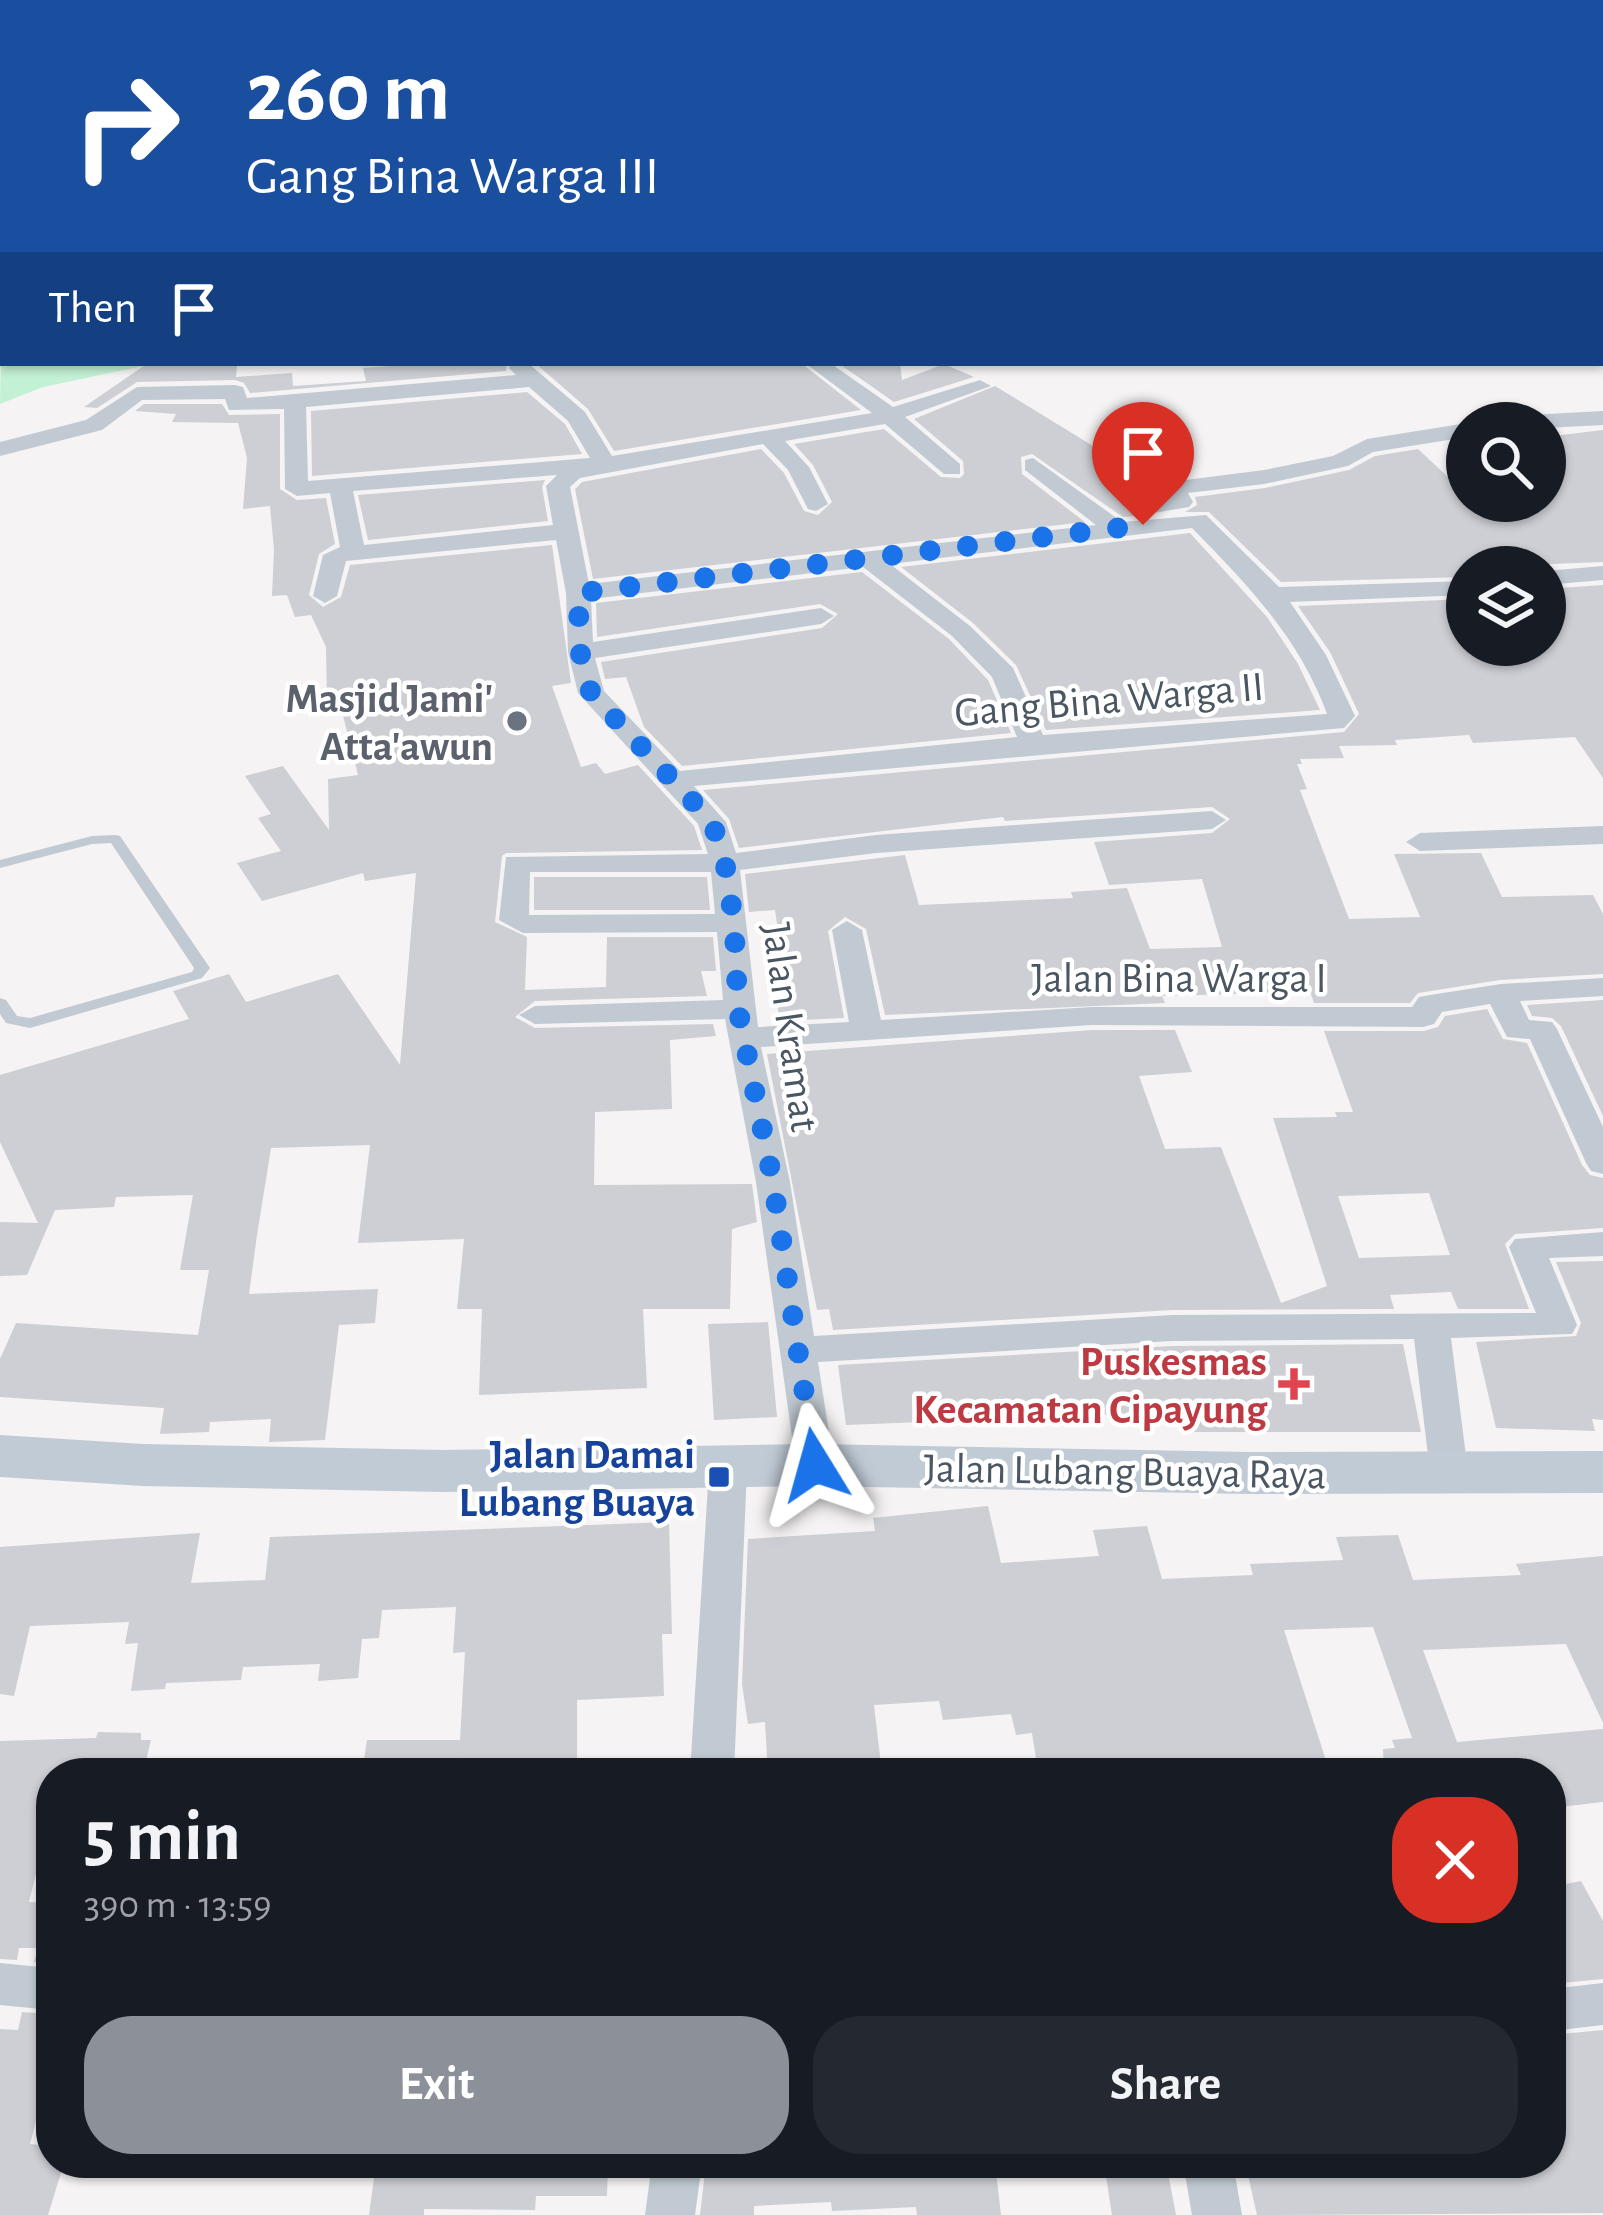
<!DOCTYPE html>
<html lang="en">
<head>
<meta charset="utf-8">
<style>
	body { margin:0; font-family:"Alegreya Sans",sans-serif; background:#242831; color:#f1f3f6; height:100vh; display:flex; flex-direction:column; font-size:45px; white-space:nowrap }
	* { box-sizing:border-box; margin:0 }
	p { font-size:39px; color:#9ea1a6 }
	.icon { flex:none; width:66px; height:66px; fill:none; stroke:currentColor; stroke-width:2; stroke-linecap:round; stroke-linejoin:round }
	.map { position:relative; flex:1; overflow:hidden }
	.panel { position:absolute; left:36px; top:1758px; width:1530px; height:420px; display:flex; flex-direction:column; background:#171b24; border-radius:48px; box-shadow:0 3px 9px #0004 }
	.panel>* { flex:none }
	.guide { position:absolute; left:0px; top:0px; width:1605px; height:366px; box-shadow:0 3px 9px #0004; background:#1a4fa0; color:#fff; overflow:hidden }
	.controls { position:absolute; left:1446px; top:402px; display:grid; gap:24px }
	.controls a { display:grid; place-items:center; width:120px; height:120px; border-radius:50%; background:#171b24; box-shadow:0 3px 9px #0004; font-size:60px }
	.pin { position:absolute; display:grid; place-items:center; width:102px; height:102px; color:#fff; margin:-123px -51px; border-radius:50% 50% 50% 0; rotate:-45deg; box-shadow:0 0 12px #0007 }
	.pin .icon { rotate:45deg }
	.me { position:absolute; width:132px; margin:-66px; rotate:352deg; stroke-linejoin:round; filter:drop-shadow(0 0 9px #0008) }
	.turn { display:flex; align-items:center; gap:42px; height:252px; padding:0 48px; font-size:54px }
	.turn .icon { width:156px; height:156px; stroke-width:2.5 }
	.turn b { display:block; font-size:84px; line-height:102px }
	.then { display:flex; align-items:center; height:114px; padding:0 48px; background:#0003; gap:24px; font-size:45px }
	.round { display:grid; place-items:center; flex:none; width:126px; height:126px; border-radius:48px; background:#242831 }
	.summary { display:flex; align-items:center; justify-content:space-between; height:204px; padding:0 48px }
	h1 { font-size:72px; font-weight:700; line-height:90px }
	.action { display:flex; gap:24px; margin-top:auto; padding:24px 48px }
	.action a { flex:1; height:138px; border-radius:48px; background:#8c9099; color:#fff; font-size:48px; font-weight:700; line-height:138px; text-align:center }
	.action a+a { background:#242831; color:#f1f3f6 }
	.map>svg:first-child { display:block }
	.green { fill:#c3f1d5 }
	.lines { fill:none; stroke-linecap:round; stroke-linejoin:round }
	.river { fill:#90daee; fill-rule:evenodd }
	.building { fill:#cdcfd5; fill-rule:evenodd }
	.lane { fill:#c1cad2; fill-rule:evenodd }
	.street { fill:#c1cad2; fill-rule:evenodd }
	.secondary { fill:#c1cbd6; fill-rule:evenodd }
	.route { stroke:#1a73e8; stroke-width:21; stroke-dasharray:0 37.8 }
	.worship-dot { fill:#6b7280; stroke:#fff; stroke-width:4.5 }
	.health-dot { fill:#e0444e; stroke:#fff; stroke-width:4.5 }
	.transit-dot { fill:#1a4fb4; stroke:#fff; stroke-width:4.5 }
	.labels { text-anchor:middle; stroke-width:9; stroke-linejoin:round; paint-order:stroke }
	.worship-label { font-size:42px; font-weight:bold; fill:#5b616d; stroke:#fff; text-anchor:end }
	.street-label { font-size:42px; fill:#4a5661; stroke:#fff }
	.health-label { font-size:42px; font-weight:bold; fill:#be3a42; stroke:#fff; text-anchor:end }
	.transit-label { font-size:42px; font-weight:bold; fill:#164399; stroke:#fff; text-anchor:end }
</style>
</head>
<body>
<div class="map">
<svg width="1603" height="2215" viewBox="0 0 1603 2215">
	<rect width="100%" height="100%" fill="#f5f3f3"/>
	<path class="green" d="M3,251V363H157L43,387L0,404Z"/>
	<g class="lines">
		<g class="river">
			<path d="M833,0H872L874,3H835Z"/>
			<rect x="0" y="82" width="3" height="24"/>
			<rect x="0" y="148" width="3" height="24"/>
			<path d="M0,238H3L0,265Z"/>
		</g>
	</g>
	<g class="building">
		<path d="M148,363H229L237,365L236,377L292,373L293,386L366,381L363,368L390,366L386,363H507L506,371L250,393L244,383L235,380L137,382L97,408L84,407Z"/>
		<path d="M535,363H801L861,410L614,451L588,409Z"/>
		<path d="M838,363H900L902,380L944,364L974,377L894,402Z"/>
		<path d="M995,386L1137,473L1149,471L1162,484L1159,494L1130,500L1126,509L1135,516L1123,517L1032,454L1021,457L1022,474L1085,522L593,579L575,489L582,482L761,449L784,473L804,511L818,515L832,502L813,465L794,444L884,429L941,477L960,478L964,474L963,461L914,419Z"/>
		<path d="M527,392L565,424L582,454L312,476L311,411Z"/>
		<path d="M144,404H222L229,415L280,414V489L297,500L326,498L335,544L319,554L309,595L323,607L341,597L350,565L552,545L571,683L552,686L581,767L596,763L605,774L638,765L694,826L702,850L506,853L502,856L495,922L527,937L525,990L606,987L607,937H713L716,971H701L707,996L535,1001L515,1017L535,1028L713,1024L716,1036L670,1040L672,1109L595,1112L594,1185L752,1184L757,1222L732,1229L730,1309H643L647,1388L479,1395L482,1309H457L464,1239L358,1243L370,1145L271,1148L257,1235L249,1294L378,1289L375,1323L339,1325L325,1440L269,1442L271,1419L210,1422L209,1432L160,1434L164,1408L0,1397V1359L16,1323L198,1335L209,1270H180L193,1195L116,1197L114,1207L55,1210L27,1275L0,1276V1222L38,1223L0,1142V1075L189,1019L173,991L229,974L246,1002L338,974L400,1065L416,873L365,881L363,873L262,901L237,863L281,851L258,818L271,814L245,776L283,766L329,830L328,779L358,775L340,704L327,705L326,647L311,615L295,617L287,595L272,596L274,550L270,506L243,509L247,458L238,423L172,422L176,414L135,411Z"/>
		<path d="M1603,430V562L1467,567V577L1281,582L1209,512H1185L1197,505L1195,497L1265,488L1349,470L1375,456L1418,449L1449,478L1467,475V501H1545V437Z"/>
		<path d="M545,480L542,487L548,521L368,540L358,495Z"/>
		<path d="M1190,533L1267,617L1298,664L1320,710L1046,730L1016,665L973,623L901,567Z"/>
		<path d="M862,572L949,639L988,680L1011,733L682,766L644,727L626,677L605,679L601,662L822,628L838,614L820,604L597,637L596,603Z"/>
		<path d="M1603,585V778L1575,737L1473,743L1469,735L1395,740L1397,745L1339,746L1344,758L1300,759L1302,764H1297L1307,789L1300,790L1349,919L1420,917L1394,854L1481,853L1502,897L1593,895L1603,914V974L1500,980L1418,993L1410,1003H1314L1311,994H1235L1162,996L1165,1003L885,1015L866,929L845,917L828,931L844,1018L780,1021L776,998L788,997L775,910L749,912L745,874L905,855L919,905L1073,898L1071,892L1127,888L1150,949L1222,947L1202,879L1109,885L1094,842L1212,833L1230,819L1212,807L1005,821L1003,817L739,848L729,819L703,790L1344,732L1359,714L1330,652L1298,606L1467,599V645H1545V589Z"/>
		<path d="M534,877H707L710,910H534Z"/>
		<path d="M1603,1000V1116L1561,1026L1552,1018L1532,1016L1527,1005Z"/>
		<path d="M1487,1009L1503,1039L1527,1043L1582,1165L1590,1175L1603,1178V1228L1515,1234L1505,1244L1529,1309H1458L1451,1292L1390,1295L1394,1309L1172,1310L833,1330L829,1309L817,1310L767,1054L1092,1030H1175L1192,1072L1139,1076L1165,1149L1221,1147L1281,1303L1327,1286L1273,1118L1337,1117L1335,1112H1353L1324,1031H1424L1438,1027L1445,1016ZM1429,1193L1450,1255L1359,1258L1338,1196Z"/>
		<path d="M1603,1261V1420L1592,1419L1595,1431L1496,1428L1476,1342L1576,1336L1581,1323L1556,1262Z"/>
		<path d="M768,1322L777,1417L714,1420L708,1324Z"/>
		<path d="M1403,1344L1421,1432H1182L1178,1412L846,1425L838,1365L1172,1346Z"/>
		<path d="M988,1506L1001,1563L1099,1556L1093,1530L1147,1526L1162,1579L1253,1575L1250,1564L1343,1560L1336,1537L1398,1535L1413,1580L1521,1575L1516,1564L1603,1556V1723L1566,1644L1423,1650L1457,1742L1603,1729V1802L1551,1808V1773H1384L1383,1749L1395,1748L1392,1740L1412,1738L1373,1627L1284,1630L1330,1773H1273L1270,1763L1201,1769L1202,1773H1110L1108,1767L1038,1771L1032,1733L1016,1735L1011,1714L943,1720L939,1701L874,1705L882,1773H768L765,1722L748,1724L742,1684L748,1539L875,1531L873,1518Z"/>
		<path d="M669,1522L672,1634H662L664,1696L577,1700V1760L459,1765V1757L457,1773H362L367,1740H460L465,1652L453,1653L456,1607L382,1610L379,1638L362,1639L358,1678L318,1681L320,1664L243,1667L241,1680L166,1683L165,1689L131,1691L138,1643L125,1644L129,1622L30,1626L14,1696L0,1694V1547L200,1533L191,1583L265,1580L270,1537Z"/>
		<path d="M98,1732L141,1733V1740H151L143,1773H51V1814L29,1902L51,1903V1963L34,1962L38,1948H19L17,1960L0,1959V1741L96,1738Z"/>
		<path d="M1581,1881L1603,1921V1979L1551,1984V1887Z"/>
		<path d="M22,2012L51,2014V2062L30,2144L51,2146V2163H64L48,2215H0V2029L18,2030Z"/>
		<path d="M1603,2030V2213L1257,2215L1247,2171L1328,2163H1551V2035Z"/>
		<path d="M376,2163H608L607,2196H536L535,2210L424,2209V2215H369Z"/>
		<path d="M706,2163H995L1001,2215H917L916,2207L832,2211L831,2202L754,2206V2215H700Z"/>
		<path d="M1104,2163H1166L1176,2215H1112Z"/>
	</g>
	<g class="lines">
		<path class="lane" d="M115,835L120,836L210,968L202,978L30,1028L6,1023L0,1014V998L6,1000L17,1016L30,1018L192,972L194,968L111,843L92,844L0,868V860L92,836Z"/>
		<g class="street">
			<path d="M176,0H207L174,3Z"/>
			<path d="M284,0H303L305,3H286Z"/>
			<path d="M312,0H330L332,3H314Z"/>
			<path d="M416,0H435L437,3H418Z"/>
			<path d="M605,0H635L603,3Z"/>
			<path d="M735,0H755L757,3H737Z"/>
			<path d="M1339,0H1355L1356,3H1340Z"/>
			<path d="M1457,0H1474L1476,3H1459Z"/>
			<path d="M3,28V38L0,39V29Z"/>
			<path d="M1602,35H1603L1602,46Z"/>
			<path d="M0,55L3,56V66L0,65Z"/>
			<rect x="1602" y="74" width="1" height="10"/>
			<rect x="1602" y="136" width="1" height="10"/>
			<rect x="0" y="174" width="3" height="12"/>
			<path d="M0,225L3,226V238L0,237Z"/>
			<path d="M1602,241H1603L1602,254Z"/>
			<rect x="1602" y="329" width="1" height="12"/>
			<path d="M512,363H528L585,412L612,456L872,413L805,363H830L893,407L980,380L991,386L905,417L960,464V474H944L885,424L785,441L809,467L828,504L816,511L808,509L788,470L763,444L580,478L570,487L589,584L1096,525L1025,470V460L1033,458L1122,522L1206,515L1279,587L1467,581V595L1290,602L1326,655L1355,716L1344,728L694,786L726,822L736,853L876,835L1212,811L1226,820L1212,829L876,853L740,870L758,1027L849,1022L832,930L847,921L862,930L881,1020L1092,1007H1412L1419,997L1430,995L1501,984L1603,978V996L1520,1001L1529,1020L1552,1022L1557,1029L1603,1127V1174L1591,1171L1586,1163L1530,1039L1507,1037L1490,1004L1442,1012L1434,1024L1423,1027L1092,1025L761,1047L790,1182L814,1336L1172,1315L1536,1313L1509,1247L1515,1239L1603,1232V1256L1549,1258L1577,1325L1572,1334L1451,1338L1468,1472L1463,1482L1449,1486L1435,1482L1430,1472L1414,1339L1172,1341L818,1362L834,1465L829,1475L815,1479L801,1475L796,1465L756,1182L725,1019L535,1024L519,1015L535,1006L723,1000L717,932L523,933L499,920L506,857L708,854L698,824L578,693L568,652L566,593L556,540L346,561L337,596L325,603L313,596L323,555L340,547L330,493L297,496L285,489L284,409L229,410L225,399L142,400L102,430L0,456V442L86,420L137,387L235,385L243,387L247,398L516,375L509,368ZM529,387L568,421L590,458L308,481L306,407ZM557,475L546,486L553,525L364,545L353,491ZM1192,528C1248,585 1300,639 1327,714L1043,735L1013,668L970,626L890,564ZM863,567L952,636L992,677L1017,737L680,771L604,691L595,658L821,624L834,616L821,608L593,642L591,599ZM530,872H711L715,914L529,915Z"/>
			<path d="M1603,411V425L1545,428V423H1498L1509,416Z"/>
			<path d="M1467,423V437L1373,452L1348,466L1264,484L1188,493L1193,502L1189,507L1142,515L1130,508L1134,503L1167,497L1163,491L1170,482L1264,470L1333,456L1367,439Z"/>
			<path d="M1603,566V580L1545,585V571Z"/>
			<path d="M1603,826V844L1420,851L1406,842L1420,833Z"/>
			<path d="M728,1455L742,1459L747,1469L734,1773H690L709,1469L714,1459Z"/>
			<path d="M0,1963L51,1968V2010L0,2005Z"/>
			<path d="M1603,1983V2025L1551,2031V1989Z"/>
			<path d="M652,2163H702L695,2215H645Z"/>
			<path d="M1183,2163H1233L1242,2215H1192Z"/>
		</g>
		<path class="secondary" d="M0,1435L143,1444L442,1450L815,1444L1249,1452L1603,1451V1493L1249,1494L815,1486L442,1492L143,1486L0,1477Z"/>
	</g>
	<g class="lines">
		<path class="route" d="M815,1465L773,1182L738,1009L734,923L725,863L712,822L591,693L580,652L578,593L1143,525"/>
	</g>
	<circle class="worship-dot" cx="517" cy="721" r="12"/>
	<path class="health-dot" d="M1288 1366h12v12h12v12h-12v12h-12v-12h-12v-12h12z"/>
	<rect class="transit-dot" x="707" y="1465" width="24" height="24" rx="6"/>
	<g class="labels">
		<g class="worship-label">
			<text x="493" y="712">Masjid Jami'<tspan x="493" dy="48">Atta'awun</tspan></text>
		</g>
		<g class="street-label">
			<text transform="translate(1109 698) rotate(-5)" y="15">Gang Bina Warga II</text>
			<text x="1179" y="992">Jalan Bina Warga I</text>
			<text transform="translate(792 1027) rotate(82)" y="15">Jalan Kramat</text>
			<text transform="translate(1125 1470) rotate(1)" y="15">Jalan Lubang Buaya Raya</text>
		</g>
		<g class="health-label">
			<text x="1267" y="1375">Puskesmas<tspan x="1267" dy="48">Kecamatan Cipayung</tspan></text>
		</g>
		<g class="transit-label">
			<text x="695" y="1468">Jalan Damai<tspan x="695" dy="48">Lubang Buaya</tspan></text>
		</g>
	</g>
</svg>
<div class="controls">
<a><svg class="icon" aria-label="search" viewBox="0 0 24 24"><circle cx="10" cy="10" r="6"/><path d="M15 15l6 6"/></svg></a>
<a><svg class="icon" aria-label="layers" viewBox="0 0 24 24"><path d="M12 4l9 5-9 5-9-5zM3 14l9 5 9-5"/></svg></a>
</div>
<div class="pin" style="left:1143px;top:525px;background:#d93025"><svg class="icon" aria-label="arrive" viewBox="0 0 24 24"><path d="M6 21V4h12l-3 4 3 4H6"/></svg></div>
<svg class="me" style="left:815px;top:1465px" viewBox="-20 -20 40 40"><path d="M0-17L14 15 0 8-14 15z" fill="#1a73e8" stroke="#fff" stroke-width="4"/></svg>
<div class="guide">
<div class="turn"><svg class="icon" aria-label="right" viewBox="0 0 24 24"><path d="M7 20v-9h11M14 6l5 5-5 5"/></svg><div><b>260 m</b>Gang Bina Warga III</div></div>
<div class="then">Then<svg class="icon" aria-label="arrive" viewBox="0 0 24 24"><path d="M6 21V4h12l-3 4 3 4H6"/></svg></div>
</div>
<section class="panel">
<div class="summary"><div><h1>5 min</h1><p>390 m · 13:59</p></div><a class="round" style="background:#d93025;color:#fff"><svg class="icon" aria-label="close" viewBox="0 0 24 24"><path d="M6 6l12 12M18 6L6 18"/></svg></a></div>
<div class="action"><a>Exit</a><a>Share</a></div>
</section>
</div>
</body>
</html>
